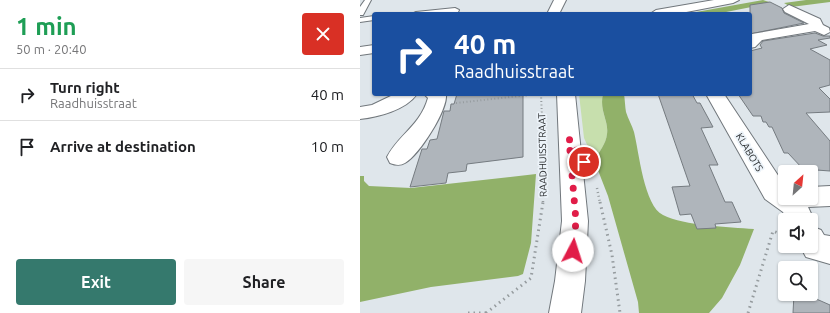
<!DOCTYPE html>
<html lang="en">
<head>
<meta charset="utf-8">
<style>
	body { margin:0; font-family:Ubuntu,sans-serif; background:#f6f6f6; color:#202124; height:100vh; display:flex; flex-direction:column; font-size:15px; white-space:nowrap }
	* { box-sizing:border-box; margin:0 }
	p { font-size:13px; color:#757577 }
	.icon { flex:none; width:22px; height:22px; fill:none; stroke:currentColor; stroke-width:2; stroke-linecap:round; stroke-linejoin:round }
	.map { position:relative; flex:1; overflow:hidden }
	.sheet { display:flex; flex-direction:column; background:#fff; width:360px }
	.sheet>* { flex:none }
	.guide { position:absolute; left:12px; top:12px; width:380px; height:84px; border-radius:4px; box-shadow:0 1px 3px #0004; background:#1a4fa0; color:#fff; overflow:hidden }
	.needle { width:26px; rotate:27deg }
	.buttons { position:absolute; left:418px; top:165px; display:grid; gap:8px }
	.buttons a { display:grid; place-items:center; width:40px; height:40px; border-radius:4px; background:#fff; box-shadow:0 1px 3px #0004; font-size:20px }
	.pin { position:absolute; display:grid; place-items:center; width:34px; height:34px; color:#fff; margin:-17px; border:2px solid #fff; border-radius:50%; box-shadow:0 1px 4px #0007 }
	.me { position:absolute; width:44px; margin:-22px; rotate:5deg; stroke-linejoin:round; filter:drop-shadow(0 0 3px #0008) }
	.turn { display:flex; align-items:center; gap:14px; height:84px; padding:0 16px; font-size:18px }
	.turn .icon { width:52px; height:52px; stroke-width:2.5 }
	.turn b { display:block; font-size:28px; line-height:34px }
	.round { display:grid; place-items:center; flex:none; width:42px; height:42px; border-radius:4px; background:#f6f6f6 }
	.overview { display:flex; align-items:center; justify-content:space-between; height:68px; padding:0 16px }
	h1 { font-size:24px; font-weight:600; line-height:30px; color:#1e9e55 }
	.cta { display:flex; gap:8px; margin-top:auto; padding:8px 16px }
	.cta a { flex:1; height:46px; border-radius:4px; background:#35796d; color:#fff; font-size:16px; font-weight:600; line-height:46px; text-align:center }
	.cta a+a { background:#f6f6f6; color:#202124 }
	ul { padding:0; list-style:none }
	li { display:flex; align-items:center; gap:12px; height:52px; padding:0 16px; border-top:1px solid #e0e0e0 }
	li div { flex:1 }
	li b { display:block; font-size:15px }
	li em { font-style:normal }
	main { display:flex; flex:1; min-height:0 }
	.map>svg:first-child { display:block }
	.green { fill:#c7dfad }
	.forest { fill:#91b169 }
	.building { fill:#afb5bb; stroke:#757b80 }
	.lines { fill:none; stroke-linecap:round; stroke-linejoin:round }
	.service-casing { stroke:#71777c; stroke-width:2 }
	.minor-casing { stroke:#71777c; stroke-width:2 }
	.tertiary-casing { stroke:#71777c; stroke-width:2 }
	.path-far2 { stroke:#959b9e; stroke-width:2; stroke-dasharray:1 2.5; stroke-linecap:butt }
	.path-far1 { stroke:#959b9e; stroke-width:2.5; stroke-dasharray:1 3; stroke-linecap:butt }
	.path { stroke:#959b9e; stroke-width:3; stroke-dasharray:1.5 4; stroke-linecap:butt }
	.service { fill:#fff; fill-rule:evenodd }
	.minor { fill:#fff; fill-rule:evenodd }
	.tertiary { fill:#fff; fill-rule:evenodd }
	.route { stroke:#e11d48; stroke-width:7; stroke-dasharray:0 12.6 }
	.labels { text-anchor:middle; stroke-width:3.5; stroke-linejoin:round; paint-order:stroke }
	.street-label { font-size:10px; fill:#26292b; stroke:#ecf3f9 }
</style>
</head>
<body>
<main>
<section class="sheet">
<div class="overview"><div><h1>1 min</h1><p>50 m · 20:40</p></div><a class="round" style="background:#d93025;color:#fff"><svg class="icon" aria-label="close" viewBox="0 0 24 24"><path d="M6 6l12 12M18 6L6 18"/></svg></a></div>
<ul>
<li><svg class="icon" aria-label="right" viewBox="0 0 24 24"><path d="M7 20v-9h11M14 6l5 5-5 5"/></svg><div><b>Turn right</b><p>Raadhuisstraat</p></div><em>40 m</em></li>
<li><svg class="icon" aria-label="arrive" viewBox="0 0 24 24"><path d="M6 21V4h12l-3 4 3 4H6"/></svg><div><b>Arrive at destination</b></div><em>10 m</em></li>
</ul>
<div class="cta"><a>Exit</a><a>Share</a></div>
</section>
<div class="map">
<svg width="470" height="313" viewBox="0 0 470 313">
	<rect width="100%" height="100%" fill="#dfe6eb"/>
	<path class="green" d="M219,94H243C239,111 249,121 247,134C246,144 239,152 234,160L224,138Z"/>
	<g class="forest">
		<path d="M403,0L412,3L356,14H325Z"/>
		<path d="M446,0H470V2L431,7L424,3Z"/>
		<path d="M243,94H264C265,100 265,107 266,112C268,119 272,125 274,132C279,152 284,206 303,215C325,226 368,227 394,229L380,265L362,298L349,313H279L278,302L248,196L234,160C239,152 246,144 247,134C249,121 239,111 243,94Z"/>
		<path d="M176,174L171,243L163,274L158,276L71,287L0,302V176H4V181L9,186L51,188Z"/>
	</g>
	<g class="building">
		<path d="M410,2L422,8L424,13L444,23L390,34V5Z"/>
		<path d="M455,33L463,36H470V38L458,40L467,45L450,49L470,60V85L459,88L470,99V112L446,113L470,141V171L443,169L428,153H424L412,127H409L406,122H403L401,116H393L378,94H390V51L402,48L400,45L403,41Z"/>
		<path d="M97,94H163V157L107,164L106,171L88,173L86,183L50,187L62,149H67L70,140L77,139L84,111H90L91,104H94Z"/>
		<path d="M298,94H332L337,103H340L353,127L341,128L358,165H349L365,202H372L381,222L355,224L356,228L337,229L331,214L320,215L312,187L330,186Z"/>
		<path d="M434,294H445L470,305V313H433Z"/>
	</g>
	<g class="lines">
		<defs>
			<g id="service">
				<path d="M5,0H11L3,15H0V7Z"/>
				<path d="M95,8L99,10L98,12L52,14L56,12Z"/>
				<path d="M14,16V20L0,22V18Z"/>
			</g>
			<g id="minor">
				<path d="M194,0H206L199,14H187Z"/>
				<path d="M429,5L460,19L463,25L469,28L470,32L464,35L455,31L402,40L395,47L390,48V36L392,34L449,24L425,12L423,9Z"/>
				<path d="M14,45V53L0,55V47Z"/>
				<path d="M35,94H57C46,110 18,117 0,119V107L12,105Z"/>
				<path d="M64,94H86C88,110 59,155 45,163C40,166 35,165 30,163L27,157C39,134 60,126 68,98Z"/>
				<path d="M346,94H364L425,186V198H451V187L470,186V206L448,207L454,220L451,226L461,230L464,235L470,236V264L446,257L440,246H451V220H427L423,212L405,199Z"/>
			</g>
			<g id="tertiary">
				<path d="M354,0H379L373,3L316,14H290L296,10Z"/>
				<path d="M197,94H215L228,221L225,281L221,313H189L195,281L202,221Z"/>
			</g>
		</defs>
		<use href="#service" class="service-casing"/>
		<use href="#minor" class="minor-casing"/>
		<use href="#tertiary" class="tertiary-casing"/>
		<g class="path-far2">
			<path d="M181,94L182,118"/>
			<path d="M96,103L179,94"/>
		</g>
		<g class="path-far1">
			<path d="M182,117L183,203"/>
			<path d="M237,188L240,203"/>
		</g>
		<g class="path">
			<path d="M240,202L252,255L260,313"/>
			<path d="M108,313H128"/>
			<path d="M126,313L171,278L183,202"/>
			<path d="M388,313L413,231L425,236"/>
		</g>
		<use href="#service" class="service"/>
		<use href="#minor" class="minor"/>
		<use href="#tertiary" class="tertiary"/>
	</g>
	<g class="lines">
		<path class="route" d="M213,251L216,221L209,139L224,162"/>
	</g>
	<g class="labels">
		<g class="street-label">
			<text transform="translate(390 152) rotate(59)" y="4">KLABOTS</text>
			<text transform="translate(182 155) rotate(-91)" y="4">RAADHUISSTRAAT</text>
		</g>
	</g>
</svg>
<div class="buttons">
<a><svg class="needle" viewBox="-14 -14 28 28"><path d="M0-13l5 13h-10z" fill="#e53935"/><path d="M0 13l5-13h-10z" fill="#757577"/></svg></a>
<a><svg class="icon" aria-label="sound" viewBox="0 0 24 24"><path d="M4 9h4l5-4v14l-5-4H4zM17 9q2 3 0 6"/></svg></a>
<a><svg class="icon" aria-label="search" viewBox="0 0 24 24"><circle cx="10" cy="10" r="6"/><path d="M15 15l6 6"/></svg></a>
</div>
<div class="pin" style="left:224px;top:162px;background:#d93025"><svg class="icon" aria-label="arrive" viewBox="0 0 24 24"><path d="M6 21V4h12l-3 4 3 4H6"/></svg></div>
<svg class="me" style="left:213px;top:251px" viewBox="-20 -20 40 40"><circle r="19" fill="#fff"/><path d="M0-13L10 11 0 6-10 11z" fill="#e11d48"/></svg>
<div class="guide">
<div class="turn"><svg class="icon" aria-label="right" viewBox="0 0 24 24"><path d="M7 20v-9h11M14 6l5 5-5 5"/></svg><div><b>40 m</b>Raadhuisstraat</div></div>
</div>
</div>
</main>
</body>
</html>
